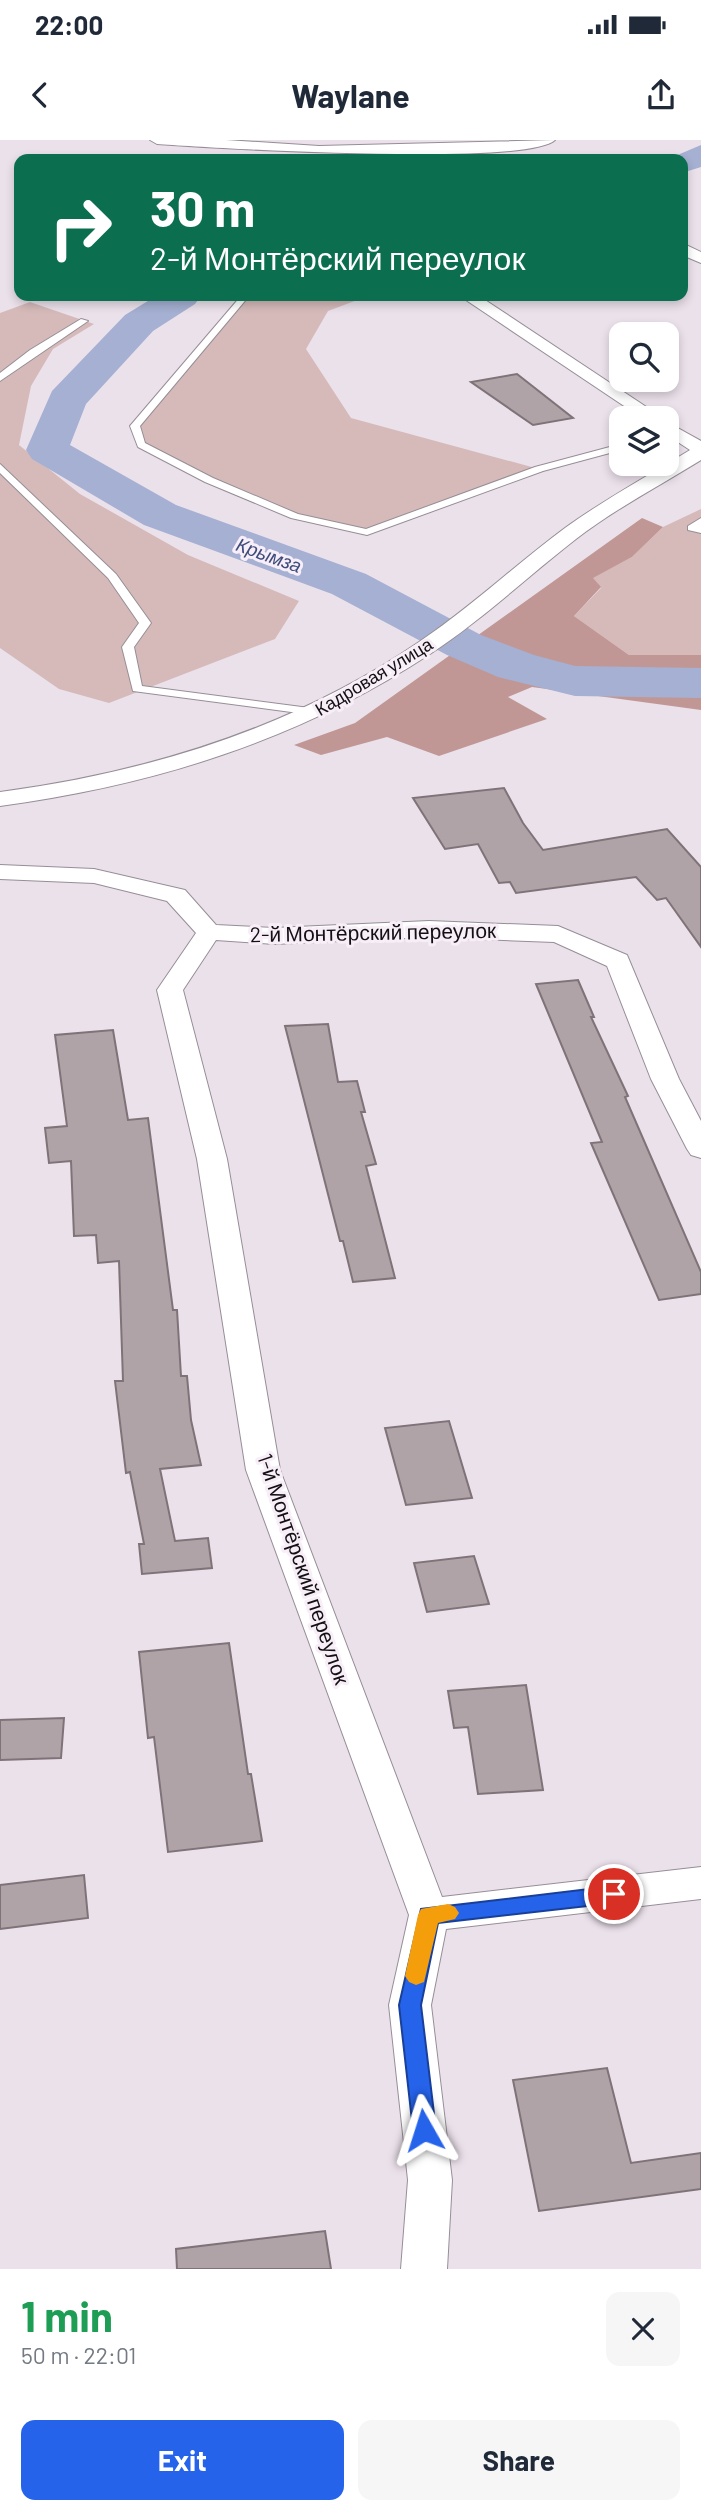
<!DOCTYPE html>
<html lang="en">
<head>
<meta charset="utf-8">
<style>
	body { margin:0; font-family:Barlow,sans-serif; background:#f6f6f7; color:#1f2937; height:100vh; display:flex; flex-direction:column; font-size:26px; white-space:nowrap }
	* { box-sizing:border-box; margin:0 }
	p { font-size:23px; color:#747a83 }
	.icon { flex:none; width:38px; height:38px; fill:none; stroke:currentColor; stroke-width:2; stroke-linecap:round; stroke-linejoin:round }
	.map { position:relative; height:2129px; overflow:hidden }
	.panel { display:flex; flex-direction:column; background:#fff; flex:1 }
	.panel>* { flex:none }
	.guide { position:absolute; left:14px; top:14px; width:674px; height:147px; border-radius:14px; box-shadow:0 4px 10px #0003; background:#0b6e4f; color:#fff; overflow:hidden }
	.tools { position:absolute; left:609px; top:182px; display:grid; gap:14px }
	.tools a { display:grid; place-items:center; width:70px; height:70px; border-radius:14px; background:#fff; box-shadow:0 4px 10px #0003; font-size:35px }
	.pin { position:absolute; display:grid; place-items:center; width:60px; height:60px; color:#fff; margin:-30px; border:4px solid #fff; border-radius:50%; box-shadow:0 2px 7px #0007 }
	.me { position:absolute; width:77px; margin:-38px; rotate:354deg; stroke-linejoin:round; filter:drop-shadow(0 0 5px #0008) }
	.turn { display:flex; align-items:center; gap:24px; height:147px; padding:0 21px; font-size:32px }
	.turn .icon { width:91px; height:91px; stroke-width:2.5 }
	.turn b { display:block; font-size:49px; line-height:60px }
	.round { display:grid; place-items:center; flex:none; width:74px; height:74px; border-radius:14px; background:#f6f6f7 }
	.head { display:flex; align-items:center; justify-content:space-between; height:119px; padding:0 21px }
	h1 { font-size:42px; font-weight:700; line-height:52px; color:#1e9e55 }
	.button { display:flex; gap:14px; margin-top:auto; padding:14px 21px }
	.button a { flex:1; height:80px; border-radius:14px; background:#2563eb; color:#fff; font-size:28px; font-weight:700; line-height:80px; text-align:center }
	.button a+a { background:#f6f6f7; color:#1f2937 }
	.status { display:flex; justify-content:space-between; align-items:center; height:49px; padding:0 35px; background:#fff; direction:ltr }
	.status svg { height:19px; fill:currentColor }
	header { display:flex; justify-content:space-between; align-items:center; height:91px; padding:0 21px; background:#fff; font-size:32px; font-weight:700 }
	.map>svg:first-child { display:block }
	.green { fill:#d6baba }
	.forest { fill:#c19796 }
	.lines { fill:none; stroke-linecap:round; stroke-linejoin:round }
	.river { fill:#a5b0d2; fill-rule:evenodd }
	.building { fill:#b0a3a8; stroke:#7f7378; stroke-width:2 }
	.lane-casing { stroke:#968e96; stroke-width:2 }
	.street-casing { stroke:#968e96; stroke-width:2 }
	.lane { fill:#fff; fill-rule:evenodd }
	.street { fill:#fff; fill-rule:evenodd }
	.route { fill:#2563eb; stroke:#184099; stroke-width:2 }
	.slow { fill:#f59e0b }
	.labels { text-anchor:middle; stroke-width:6; stroke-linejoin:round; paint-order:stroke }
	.far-street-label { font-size:18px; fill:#131013; stroke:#f8eef8 }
	.far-water-label { font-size:19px; font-style:italic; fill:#3e4c7b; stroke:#f8eef8 }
	.street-label { font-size:21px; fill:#131013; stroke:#f8eef8 }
</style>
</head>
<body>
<div class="status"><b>22:00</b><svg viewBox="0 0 49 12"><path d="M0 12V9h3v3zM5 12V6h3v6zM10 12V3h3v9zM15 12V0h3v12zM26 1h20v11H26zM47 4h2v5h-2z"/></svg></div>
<header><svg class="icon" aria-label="back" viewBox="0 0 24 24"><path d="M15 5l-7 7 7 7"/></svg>Waylane<svg class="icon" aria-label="share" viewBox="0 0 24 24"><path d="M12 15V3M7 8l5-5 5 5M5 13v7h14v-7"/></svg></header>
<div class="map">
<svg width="701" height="2129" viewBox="0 0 701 2129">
	<rect width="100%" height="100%" fill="#ebe1eb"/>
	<g class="green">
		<path d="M245,156H368L328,171L306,209L351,278L539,329L367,392L295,376L141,305L135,286Z"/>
		<path d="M30,162L94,184L53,209L31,246L19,305L80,354L188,415L299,461L275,499L109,563L59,549L0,508V173Z"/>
		<path d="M701,369V515H629L574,476L601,448L592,438L632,417L663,387Z"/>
	</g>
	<path class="forest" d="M642,378L663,387L632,417L593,438L601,447L574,476L629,515H701V570L532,547L508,557L547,579L439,616L387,597L321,615L294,605L355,583Z"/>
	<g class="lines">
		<g class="river">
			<path d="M701,5V27L682,33V19H668Z"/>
			<path d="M156,156H201L195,164L153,191L86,264L70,305L176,365L366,434L481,495L534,515L575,526L701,528V558L575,556L498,537L447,515L332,454L144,385L32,319L26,310L52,251L125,175Z"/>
		</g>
	</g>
	<g class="building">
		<path d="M517,234L573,278L533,285L471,242Z"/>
		<path d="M504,648L523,683L543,710L667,689L701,727V807L666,758L657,760L636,737L516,753L510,742L499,743L478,704L445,709L413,658Z"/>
		<path d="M578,840L594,877H591L628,956L625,957L701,1132V1154L659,1160L591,1003L602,1002L536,844Z"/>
		<path d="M328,884L338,942L357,941L365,972H361L376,1024L366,1026L395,1138L353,1142L343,1101H340L285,886Z"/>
		<path d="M113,890L128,980L148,978L173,1170H177L181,1236H187L191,1280L201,1325L160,1329L175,1401L208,1398L212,1428L142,1434L139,1404H144L130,1332L126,1333L115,1241H123L119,1121L98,1123L96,1095L74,1096L71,1021L49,1023L45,988L67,986L55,895Z"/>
		<path d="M449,1281L472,1358L406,1365L385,1288Z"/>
		<path d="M474,1416L489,1464L427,1472L414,1423Z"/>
		<path d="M229,1503L248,1634H251L262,1701L168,1712L154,1597L148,1598L139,1512Z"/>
		<path d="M526,1545L543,1650L478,1654L468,1587L454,1588L448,1551Z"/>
		<path d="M64,1578L61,1618L0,1620V1580Z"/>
		<path d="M84,1735L88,1778L0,1789V1745Z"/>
		<path d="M607,1928L631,2023L701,2013V2049L539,2071L513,1940Z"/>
		<path d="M325,2091L331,2129H177L176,2109Z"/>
	</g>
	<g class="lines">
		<defs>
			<g id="lane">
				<path d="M241,156H249L140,286L145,303L213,338L298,374L366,389L535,327L621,304V310L543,331L367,395L291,378L205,342L138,307L130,286Z"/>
				<path d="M81,179L88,181L0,241V233L30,210Z"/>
				<path d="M0,324L116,434L151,483L134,507L142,546L317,569L323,573L321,576L133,551L122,507L139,483L108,438L0,333Z"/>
				<path d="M701,378V393L688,390V386Z"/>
			</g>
			<g id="street">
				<path d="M150,0H226L319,6L555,0C526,27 213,8 157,4Z"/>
				<path d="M682,103L701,112V123L682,115Z"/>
				<path d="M460,156H479L663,278H642Z"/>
				<path d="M667,282L701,301V320C659,346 615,369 576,399C527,437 482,480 430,514C299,600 155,645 0,666V652C150,632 293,588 419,502C470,468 515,425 565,388C605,359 648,336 690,310L667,295Z"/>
				<path d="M0,725L94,729L185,750L216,785L274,788L429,781L558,786L627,815L679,939L701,981V1018L691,1015L687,1009L651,939L607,826L554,802L429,797L274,804L216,800L183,850L227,1019L280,1330L442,1757L701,1727V1759L446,1789L431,1865L452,2040L447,2129H401L408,2040L389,1865L409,1775L246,1330L197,1019L157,850L196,793L167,761L94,743L0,739Z"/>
			</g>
		</defs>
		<use href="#lane" class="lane-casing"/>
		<use href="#street" class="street-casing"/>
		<use href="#lane" class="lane"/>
		<use href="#street" class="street"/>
	</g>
	<path class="route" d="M614,1746L622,1748L625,1754L622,1760L614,1763L438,1783L421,1865L436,1990L433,1997L424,2000L416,1997L413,1990L399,1865L421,1769Z"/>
	<path class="slow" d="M448,1764L455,1767L459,1773L455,1779L438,1783L424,1842L416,1845L409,1842L405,1836L418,1775L421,1769Z"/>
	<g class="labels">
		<g class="far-street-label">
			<text transform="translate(374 537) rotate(-31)" y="6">Кадровая улица</text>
		</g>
		<g class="far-water-label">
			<text transform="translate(269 415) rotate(20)" y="7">Крымза</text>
		</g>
		<g class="street-label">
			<text transform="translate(373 793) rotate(-1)" y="7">2-й Монтёрский переулок</text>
			<text transform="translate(303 1429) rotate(71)" y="7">1-й Монтёрский переулок</text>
		</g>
	</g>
</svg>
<div class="tools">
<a><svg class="icon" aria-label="search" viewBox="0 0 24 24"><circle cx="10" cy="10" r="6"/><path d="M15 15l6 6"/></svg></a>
<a><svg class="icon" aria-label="layers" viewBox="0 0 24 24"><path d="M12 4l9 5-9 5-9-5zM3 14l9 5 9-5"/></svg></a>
</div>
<div class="pin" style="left:614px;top:1754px;background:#d93025"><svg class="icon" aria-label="arrive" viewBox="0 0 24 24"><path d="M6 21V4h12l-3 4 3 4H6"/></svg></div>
<svg class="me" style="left:424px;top:1990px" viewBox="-20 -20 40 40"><path d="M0-17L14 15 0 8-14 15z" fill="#2563eb" stroke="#fff" stroke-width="4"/></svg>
<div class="guide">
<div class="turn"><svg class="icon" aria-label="right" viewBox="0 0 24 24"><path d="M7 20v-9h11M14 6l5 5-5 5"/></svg><div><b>30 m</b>2-й Монтёрский переулок</div></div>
</div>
</div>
<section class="panel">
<div class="head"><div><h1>1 min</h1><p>50 m · 22:01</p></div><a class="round"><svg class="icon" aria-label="close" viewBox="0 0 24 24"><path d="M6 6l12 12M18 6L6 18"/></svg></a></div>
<div class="button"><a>Exit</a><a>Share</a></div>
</section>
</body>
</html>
